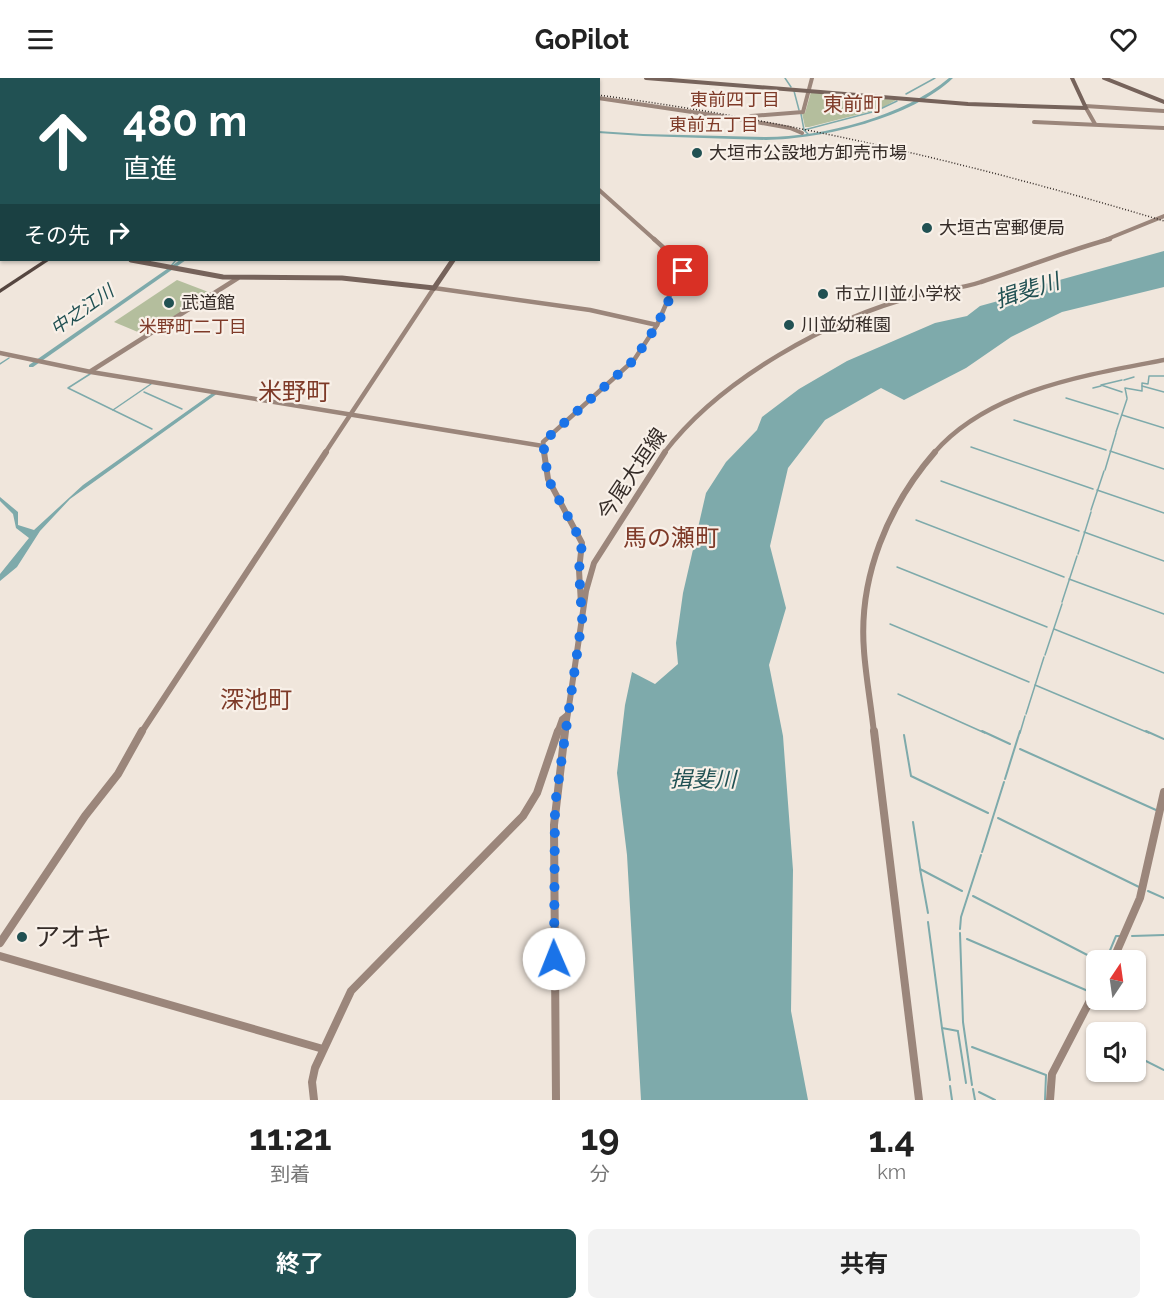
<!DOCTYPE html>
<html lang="ja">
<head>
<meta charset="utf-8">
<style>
	body { margin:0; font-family:Raleway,"Noto Sans JP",sans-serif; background:#f2f2f2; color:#222; height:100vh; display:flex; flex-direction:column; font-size:22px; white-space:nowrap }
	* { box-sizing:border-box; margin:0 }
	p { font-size:20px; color:#767676 }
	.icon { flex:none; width:33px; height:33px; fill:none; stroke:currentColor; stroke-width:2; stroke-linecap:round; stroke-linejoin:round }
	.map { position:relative; height:1022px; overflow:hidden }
	.drawer { display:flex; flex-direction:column; background:#fff; flex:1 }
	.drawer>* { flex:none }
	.hud { position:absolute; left:0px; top:0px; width:600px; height:183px; box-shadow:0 2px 4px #0004; background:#215153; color:#fff; overflow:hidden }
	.needle { width:39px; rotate:13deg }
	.fabs { position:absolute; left:1086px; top:872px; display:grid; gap:12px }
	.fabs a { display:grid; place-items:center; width:60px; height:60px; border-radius:9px; background:#fff; box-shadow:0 2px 4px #0004; font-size:30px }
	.pin { position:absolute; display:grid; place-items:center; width:51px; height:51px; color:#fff; margin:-26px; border-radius:12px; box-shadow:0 3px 9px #0006 }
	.me { position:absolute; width:66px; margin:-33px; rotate:359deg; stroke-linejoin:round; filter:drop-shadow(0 0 4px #0008) }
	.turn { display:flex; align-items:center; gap:21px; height:126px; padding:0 24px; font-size:27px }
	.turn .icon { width:78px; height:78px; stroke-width:2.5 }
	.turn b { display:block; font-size:42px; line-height:51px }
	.then { display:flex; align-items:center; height:57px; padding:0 24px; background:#0003; gap:12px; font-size:22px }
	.eta { display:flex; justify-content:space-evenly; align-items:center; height:102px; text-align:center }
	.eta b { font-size:36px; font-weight:700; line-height:42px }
	.button { display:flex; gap:12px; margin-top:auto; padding:12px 24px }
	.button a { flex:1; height:69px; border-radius:9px; background:#215153; color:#fff; font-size:24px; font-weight:700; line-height:69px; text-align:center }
	.button a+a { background:#f2f2f2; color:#222 }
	header { display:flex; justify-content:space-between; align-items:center; height:78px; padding:0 24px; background:#fff; font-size:27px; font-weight:700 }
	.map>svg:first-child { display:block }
	.green { fill:#b4be9d }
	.water { fill:#7eaaab }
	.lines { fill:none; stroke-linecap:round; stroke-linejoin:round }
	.stream-far1 { stroke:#7eaaab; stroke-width:1.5 }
	.stream { stroke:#7eaaab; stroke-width:2 }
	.river { fill:#7eaaab; fill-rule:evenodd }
	.secondary-far3 { stroke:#9b867b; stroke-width:4 }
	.secondary-far2 { stroke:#9b867b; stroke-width:4.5 }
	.secondary-far1 { stroke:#9b867b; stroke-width:6 }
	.secondary { stroke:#9b867b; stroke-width:8 }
	.primary-far1 { stroke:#76635b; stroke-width:4 }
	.primary { stroke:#76635b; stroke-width:5 }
	.highway { fill:#554640; fill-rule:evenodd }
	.rail { stroke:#352c28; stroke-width:1.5; stroke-dasharray:1 2; stroke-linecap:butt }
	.route { stroke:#1a73e8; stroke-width:10; stroke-dasharray:0 18 }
	.poi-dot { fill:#215153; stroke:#f8f0e8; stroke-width:2 }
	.labels { text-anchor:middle; stroke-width:4.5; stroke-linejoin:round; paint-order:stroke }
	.far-neighbourhood-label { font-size:18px; fill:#7e3a28; stroke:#f8f0e8 }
	.far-poi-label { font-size:18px; fill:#352c28; stroke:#f8f0e8; text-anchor:start }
	.far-water-label { font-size:18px; font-style:italic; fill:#215153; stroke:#f8f0e8 }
	.far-quarter-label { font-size:20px; fill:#7e3a28; stroke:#f8f0e8 }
	.street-label { font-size:21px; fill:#352c28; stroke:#f8f0e8 }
	.water-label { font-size:22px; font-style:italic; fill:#215153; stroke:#f8f0e8 }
	.quarter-label { font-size:24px; fill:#7e3a28; stroke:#f8f0e8 }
	.near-poi-label { font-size:26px; fill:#352c28; stroke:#f8f0e8; text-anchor:start }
</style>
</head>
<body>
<header><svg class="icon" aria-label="menu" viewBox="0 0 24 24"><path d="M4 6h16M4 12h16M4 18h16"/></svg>GoPilot<svg class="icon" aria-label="heart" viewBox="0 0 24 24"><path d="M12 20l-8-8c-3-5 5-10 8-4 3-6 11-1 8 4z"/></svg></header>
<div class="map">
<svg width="1164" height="1022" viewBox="0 0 1164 1022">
	<rect width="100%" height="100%" fill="#f0e6dc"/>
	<g class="green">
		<path d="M811,14L896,22L880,31L809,49H805L802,35H805Z"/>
		<path d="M177,202L211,215L145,257L114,244Z"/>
	</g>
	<g class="water">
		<path d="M1164,173V209L1062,234L1011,259L966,290L904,322L881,310L825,342L788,390L770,468L786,530L769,587L783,658L793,792L791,933L808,1022H641L627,777L617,695L625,627L632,594L655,606L678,586L676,565L683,515L706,415L726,384L757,352L762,339L799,311L847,283L935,245L967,238L980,228L1020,217L1027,211Z"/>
		<path d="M214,314L218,315L70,421L40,453L17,489L0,503V496L29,460L16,450L13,436L0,423V419L18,434V447L34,452L83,407Z"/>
	</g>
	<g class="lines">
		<g class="stream-far1">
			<path d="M157,0L164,2"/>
			<path d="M785,0L791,9"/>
			<path d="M173,2L175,0"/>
			<path d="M794,13L799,32"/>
			<path d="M906,16L935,0"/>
			<path d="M801,36L804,52L809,57"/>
			<path d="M804,52L876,33L897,23"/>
			<path d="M171,188L176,182"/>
			<path d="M0,286L9,280"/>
			<path d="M90,296L68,310L152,351"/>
			<path d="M1122,302L1101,307L1122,314"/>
			<path d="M1124,302L1134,299"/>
			<path d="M1142,308L1164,314"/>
			<path d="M1093,310L1101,308"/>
			<path d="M144,314L182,331"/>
			<path d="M1066,320L1118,336"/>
			<path d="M1127,320L1125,310L1142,313V305L1148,306L1149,298H1164"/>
			<path d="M113,332L151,306"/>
			<path d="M1122,337L1164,350"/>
			<path d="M1014,342L1106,372"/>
			<path d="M1116,354L1127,321"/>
			<path d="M971,369L1093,411"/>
			<path d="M1110,373L1164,391"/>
			<path d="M1105,392L1116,355"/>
			<path d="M941,403L1079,453"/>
			<path d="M1097,412L1164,435"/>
			<path d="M1091,432L1104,393"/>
			<path d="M916,442L1064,499"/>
			<path d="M1084,454L1164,483"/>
			<path d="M1078,476L1091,434"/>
			<path d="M897,489L1047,549"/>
			<path d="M1069,501L1164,536"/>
			<path d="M1062,524L1077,478"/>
			<path d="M890,546L1029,604"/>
			<path d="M1054,551L1164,595"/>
			<path d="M1045,577L1062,526"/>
			<path d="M1035,607L1149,655"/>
			<path d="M898,616L985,655"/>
			<path d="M1026,636L1044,579"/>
			<path d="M1020,655L1025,638"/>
		</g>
		<g class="stream">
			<path d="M982,653L1010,666"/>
			<path d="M1146,653L1164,661"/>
			<path d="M904,657L911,698L988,735"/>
			<path d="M1020,671L1156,732"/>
			<path d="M1005,701L1020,653"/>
			<path d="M998,740L1139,809"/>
			<path d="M913,744L920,790"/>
			<path d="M982,774L1004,704"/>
			<path d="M1148,813L1164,820"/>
			<path d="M973,818L1097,882"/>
			<path d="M928,835L920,791L962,813"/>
			<path d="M928,844L942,950L958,953"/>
			<path d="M960,851L961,839L981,777"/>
			<path d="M960,855L963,944L972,1007"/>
			<path d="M1132,858L1164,857"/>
			<path d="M967,861L1088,913"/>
			<path d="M1106,882L1116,858H1120"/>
			<path d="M1095,907L1096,903"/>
			<path d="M1110,921L1120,925"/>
			<path d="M942,950L950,1002"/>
			<path d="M958,954L966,1005"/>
			<path d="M972,969L1046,997L1045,1022"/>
			<path d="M1136,978L1164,992"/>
			<path d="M950,1008L952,1022"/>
			<path d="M973,1011L975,1022"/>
			<path d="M979,1014L995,1022"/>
		</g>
		<g class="river">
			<path d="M132,0H136L135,2H131Z"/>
			<path d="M479,0H483L484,2H480Z"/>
			<path d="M949,0H953C912,40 822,61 766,62L643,58L598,55V53L643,56L766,59C824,59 904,38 949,0Z"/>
			<rect x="0" y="110" width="2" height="4"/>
			<path d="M180,182H186L33,289H29V287Z"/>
		</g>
		<g class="secondary-far3">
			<path d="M459,0L467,2"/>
			<path d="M598,20L739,41L790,50L802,55"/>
			<path d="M1085,28L1164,33"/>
			<path d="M1086,30L1095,46"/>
			<path d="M751,38L803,34L812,0"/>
			<path d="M1034,44L1164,50"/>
			<path d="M598,111L655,162"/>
			<path d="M1105,162L1164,138"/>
		</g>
		<g class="secondary-far2">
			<path d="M0,275L91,294L543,368"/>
			<path d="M91,293L238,200"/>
			<path d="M325,375L434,210L590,232L657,247"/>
			<path d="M545,375L543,364L634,282L657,247L676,203L686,190L654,161"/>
			<path d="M664,375C720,301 830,240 919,217C939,212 961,211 981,204C1025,190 1066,173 1110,161"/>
			<path d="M934,375C988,312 1086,297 1164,282"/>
		</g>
		<g class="secondary-far1">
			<path d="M544,374L548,401L582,465L579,492L581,526"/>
			<path d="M141,655L326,374"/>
			<path d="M557,655L562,641L567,637"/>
			<path d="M565,655L586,513L594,485L665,374"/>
			<path d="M874,655C871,627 866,600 864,573C858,499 888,428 935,374"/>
		</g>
		<g class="secondary">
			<path d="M874,653L919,1022"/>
			<path d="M0,865L85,738L118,696L142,653"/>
			<path d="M0,878L323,971"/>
			<path d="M1113,882L1140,820L1164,714"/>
			<path d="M314,1022L312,1004L315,990L351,913L523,738L537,715L558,653"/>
			<path d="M556,1022L554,747L565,653"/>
			<path d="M1050,1022L1052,996L1096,911"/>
		</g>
		<g class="primary-far1">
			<path d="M646,0L968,26L1086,30L1072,0"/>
			<path d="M1104,0L1164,24"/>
		</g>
		<g class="primary">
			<path d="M131,182L223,199L342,200L434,210"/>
			<path d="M434,210L453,182"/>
		</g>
		<g class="highway">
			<path d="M303,0H308L306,2H301Z"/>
			<path d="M44,182H50L0,215V211Z"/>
		</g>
		<g class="rail">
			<path d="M474,0L485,2"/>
			<path d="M598,17C794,43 974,86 1164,143"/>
		</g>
	</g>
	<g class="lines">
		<path class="route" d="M554,881L555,727L584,528L581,525L579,492L582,465L548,401L543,364L634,282L657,247L683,193"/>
	</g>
	<g class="poi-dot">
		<circle cx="697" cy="75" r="6"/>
		<circle cx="927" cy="150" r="6"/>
		<circle cx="823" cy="216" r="6"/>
		<circle cx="169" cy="225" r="6"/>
		<circle cx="789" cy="247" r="6"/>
		<circle cx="22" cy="859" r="6"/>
	</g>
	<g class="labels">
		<g class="far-neighbourhood-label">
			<text x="735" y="28">東前四丁目</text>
			<text x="714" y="53">東前五丁目</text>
			<text x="193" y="255">米野町二丁目</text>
		</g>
		<g class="far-poi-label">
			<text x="709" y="81">大垣市公設地方卸売市場</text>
			<text x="939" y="156">大垣古宮郵便局</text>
			<text x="835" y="222">市立川並小学校</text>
			<text x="181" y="231">武道館</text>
			<text x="801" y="253">川並幼稚園</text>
		</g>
		<g class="far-water-label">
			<text transform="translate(82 232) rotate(-35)" y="6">中之江川</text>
		</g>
		<g class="far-quarter-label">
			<text x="853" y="33">東前町</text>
		</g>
		<g class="street-label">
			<text transform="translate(632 396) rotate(-56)" y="7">今尾大垣線</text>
		</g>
		<g class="water-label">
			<text transform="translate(1027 212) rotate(-18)" y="8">揖斐川</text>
			<text x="703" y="709">揖斐川</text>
		</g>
		<g class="quarter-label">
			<text x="294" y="322">米野町</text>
			<text x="671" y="468">馬の瀬町</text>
			<text x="256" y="630">深池町</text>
		</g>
		<g class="near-poi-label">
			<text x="34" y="868">アオキ</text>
		</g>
	</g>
</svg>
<div class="fabs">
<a><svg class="needle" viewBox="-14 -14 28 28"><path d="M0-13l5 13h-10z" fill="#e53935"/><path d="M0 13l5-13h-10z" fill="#767676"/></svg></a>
<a><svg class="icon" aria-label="sound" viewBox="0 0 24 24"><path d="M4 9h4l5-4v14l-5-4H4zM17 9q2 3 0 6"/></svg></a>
</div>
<div class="pin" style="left:683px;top:193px;background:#d93025"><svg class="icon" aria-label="arrive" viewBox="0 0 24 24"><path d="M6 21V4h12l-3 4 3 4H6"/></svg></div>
<svg class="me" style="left:554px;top:881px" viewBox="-20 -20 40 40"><circle r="19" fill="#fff"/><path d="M0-13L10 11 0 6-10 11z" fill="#1a73e8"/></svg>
<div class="hud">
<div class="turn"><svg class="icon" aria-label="ahead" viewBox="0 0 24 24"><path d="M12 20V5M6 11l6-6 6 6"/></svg><div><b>480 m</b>直進</div></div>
<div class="then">その先<svg class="icon" aria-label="right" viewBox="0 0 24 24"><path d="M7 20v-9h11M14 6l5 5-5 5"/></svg></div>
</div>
</div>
<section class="drawer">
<div class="eta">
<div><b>11:21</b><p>到着</p></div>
<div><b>19</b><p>分</p></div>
<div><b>1.4</b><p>km</p></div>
</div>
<div class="button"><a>終了</a><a>共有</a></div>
</section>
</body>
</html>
